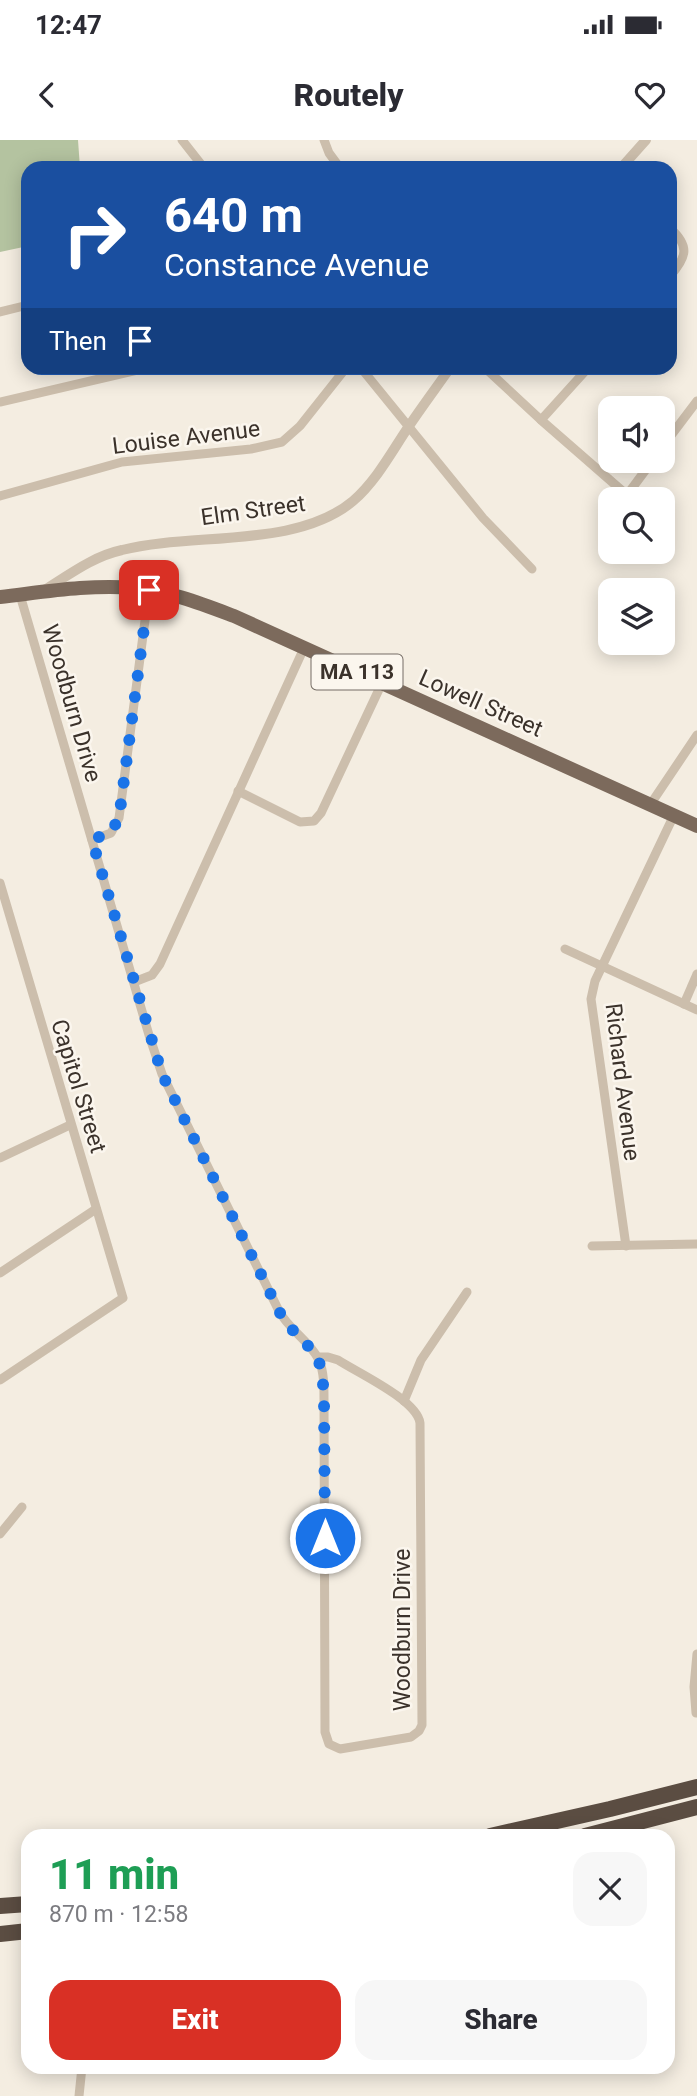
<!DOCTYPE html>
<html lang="en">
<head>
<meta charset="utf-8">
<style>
	body { margin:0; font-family:Roboto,sans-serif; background:#f7f7f7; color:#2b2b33; height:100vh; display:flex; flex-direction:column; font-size:26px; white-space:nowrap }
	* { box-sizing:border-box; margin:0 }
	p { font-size:23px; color:#7c7c81 }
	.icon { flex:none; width:38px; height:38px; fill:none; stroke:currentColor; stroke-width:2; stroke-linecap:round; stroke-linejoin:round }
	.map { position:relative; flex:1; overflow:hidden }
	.sheet { position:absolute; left:21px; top:1689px; width:654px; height:245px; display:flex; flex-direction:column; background:#fff; border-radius:21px; box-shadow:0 4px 18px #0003 }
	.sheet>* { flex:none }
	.banner { position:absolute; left:21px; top:21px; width:656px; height:214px; border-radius:21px; box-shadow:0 4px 18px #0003; background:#1a4fa0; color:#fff; overflow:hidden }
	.buttons { position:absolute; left:598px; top:256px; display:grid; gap:14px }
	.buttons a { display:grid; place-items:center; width:77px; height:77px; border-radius:14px; background:#fff; box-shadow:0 4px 18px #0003; font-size:35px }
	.pin { position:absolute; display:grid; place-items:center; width:60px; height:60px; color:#fff; margin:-30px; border-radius:14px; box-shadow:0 4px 10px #0006 }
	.me { position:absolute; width:77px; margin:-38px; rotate:0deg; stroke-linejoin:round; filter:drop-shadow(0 0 5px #0008) }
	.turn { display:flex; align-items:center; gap:24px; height:147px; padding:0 28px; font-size:32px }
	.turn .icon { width:91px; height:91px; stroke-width:2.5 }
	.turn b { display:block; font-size:49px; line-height:60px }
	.then { display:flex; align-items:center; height:66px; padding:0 28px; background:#0003; gap:14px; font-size:26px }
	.round { display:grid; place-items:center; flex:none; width:74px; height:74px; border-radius:21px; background:#f7f7f7 }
	.head { display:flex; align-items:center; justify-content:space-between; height:119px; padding:0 28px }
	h1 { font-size:42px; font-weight:800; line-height:52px; color:#1e9e55 }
	.primary-button { display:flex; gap:14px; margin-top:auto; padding:14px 28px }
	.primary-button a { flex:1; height:80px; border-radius:21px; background:#d93025; color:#fff; font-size:28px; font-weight:800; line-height:80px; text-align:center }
	.primary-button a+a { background:#f7f7f7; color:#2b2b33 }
	.status { display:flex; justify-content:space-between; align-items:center; height:49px; padding:0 35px; background:#fff; direction:ltr }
	.status svg { height:19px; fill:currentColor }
	header { display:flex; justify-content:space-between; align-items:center; height:91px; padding:0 28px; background:#fff; font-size:32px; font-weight:800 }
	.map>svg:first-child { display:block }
	.green { fill:#b4c3a0 }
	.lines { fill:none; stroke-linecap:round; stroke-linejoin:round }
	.minor { stroke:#ccbeac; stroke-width:9 }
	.tertiary { stroke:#ccbeac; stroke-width:10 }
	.primary { stroke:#7c6a5c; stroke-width:14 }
	.motorway { stroke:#5b4d42; stroke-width:16 }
	.route { stroke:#1a73e8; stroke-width:12; stroke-dasharray:0 21.6 }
	.labels { text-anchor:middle; stroke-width:5; stroke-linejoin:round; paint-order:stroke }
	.shield { fill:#fbf6ee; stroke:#756d66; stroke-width:2 }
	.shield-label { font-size:21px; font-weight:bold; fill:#3b322b }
	.street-label { font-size:23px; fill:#3b322b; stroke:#fbf6ee }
</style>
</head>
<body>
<div class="status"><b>12:47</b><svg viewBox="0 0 49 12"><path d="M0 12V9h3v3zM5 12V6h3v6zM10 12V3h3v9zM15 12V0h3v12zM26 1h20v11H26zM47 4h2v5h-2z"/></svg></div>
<header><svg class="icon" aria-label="back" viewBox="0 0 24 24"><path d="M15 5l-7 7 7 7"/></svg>Routely<svg class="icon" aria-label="heart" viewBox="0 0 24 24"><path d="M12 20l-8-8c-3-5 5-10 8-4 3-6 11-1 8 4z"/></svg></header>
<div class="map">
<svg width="697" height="1956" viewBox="0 0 697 1956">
	<rect width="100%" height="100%" fill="#f4ede1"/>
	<path class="green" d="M0,0H78L80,28H28V106L0,112Z"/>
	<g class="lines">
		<g class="minor">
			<path d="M182,0L204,28"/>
			<path d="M324,0L329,13L340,28"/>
			<path d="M670,88C690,106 687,117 670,136"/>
			<path d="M0,172L28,165"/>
			<path d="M361,228L483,378L532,429"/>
			<path d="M485,228L541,280L627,355L653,320"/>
			<path d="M0,262L146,228"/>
			<path d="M541,280L588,228"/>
			<path d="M663,306L697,261"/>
			<path d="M0,356L122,322L251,309L282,302L300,286L346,228"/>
			<path d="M20,455L149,895L162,934L279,1171C289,1190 310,1201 319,1220C324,1232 324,1246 324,1259L325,1592L329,1604L340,1609L411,1597L419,1591L422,1585L420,1283C417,1260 358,1233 338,1220L328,1217H318"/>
			<path d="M238,651L300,682L314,681L321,673L382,543"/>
			<path d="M650,665L697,595"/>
			<path d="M92,700L111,693L119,678L149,450"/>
			<path d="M0,743L123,1158L0,1240"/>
			<path d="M565,809L697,870"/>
			<path d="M134,842L152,835L160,824L304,508"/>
			<path d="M684,864L697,834"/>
			<path d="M0,1018L70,985"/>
			<path d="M592,1106L697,1104"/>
			<path d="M626,1106L591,859L595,841L674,675"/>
			<path d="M0,1133L96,1069"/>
			<path d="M404,1261L421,1220L467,1152"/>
			<path d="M0,1394L22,1367"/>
			<path d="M696,1573L694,1547L697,1514"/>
			<path d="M79,1956L82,1927"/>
		</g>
		<g class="tertiary">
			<path d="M621,28L646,0"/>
			<path d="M46,449C70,434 94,416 122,410C192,392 296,409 353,361C376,341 391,313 407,289C421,268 436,248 450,228"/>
		</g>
		<path class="primary" d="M0,457C44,452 90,444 135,448C169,451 202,464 234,476L697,686"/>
		<g class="motorway">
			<path d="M490,1696L610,1669L697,1647"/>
			<path d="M585,1696L697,1667"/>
			<path d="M0,1766L28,1764"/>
			<path d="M0,1794L28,1791"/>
		</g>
	</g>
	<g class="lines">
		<path class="route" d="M149,450L119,678L111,692L92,700L162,934L284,1181L314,1212L322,1229L324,1259L325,1398"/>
	</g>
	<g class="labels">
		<rect class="shield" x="311.5" y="514.5" width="91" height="35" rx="5"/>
		<g class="shield-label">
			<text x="357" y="539">MA 113</text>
		</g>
		<g class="street-label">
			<text transform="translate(186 297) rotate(-7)" y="8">Louise Avenue</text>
			<text transform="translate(253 370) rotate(-8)" y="8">Elm Street</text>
			<text transform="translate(72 563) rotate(74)" y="8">Woodburn Drive</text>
			<text transform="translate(481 563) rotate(24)" y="8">Lowell Street</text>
			<text transform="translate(623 942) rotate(83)" y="8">Richard Avenue</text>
			<text transform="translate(79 946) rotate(73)" y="8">Capitol Street</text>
			<text transform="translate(402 1490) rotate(-90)" y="8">Woodburn Drive</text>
		</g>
	</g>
</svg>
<div class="buttons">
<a><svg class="icon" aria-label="sound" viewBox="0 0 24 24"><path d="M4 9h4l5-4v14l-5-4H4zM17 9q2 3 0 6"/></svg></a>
<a><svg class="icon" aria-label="search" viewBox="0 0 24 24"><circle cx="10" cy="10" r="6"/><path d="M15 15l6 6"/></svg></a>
<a><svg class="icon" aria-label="layers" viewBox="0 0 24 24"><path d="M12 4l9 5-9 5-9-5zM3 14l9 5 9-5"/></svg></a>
</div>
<div class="pin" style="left:149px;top:450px;background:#d93025"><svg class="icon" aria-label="arrive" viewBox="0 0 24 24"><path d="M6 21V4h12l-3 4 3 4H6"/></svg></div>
<svg class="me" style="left:325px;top:1398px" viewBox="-20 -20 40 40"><circle r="17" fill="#1a73e8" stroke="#fff" stroke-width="3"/><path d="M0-11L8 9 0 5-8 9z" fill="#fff"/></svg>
<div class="banner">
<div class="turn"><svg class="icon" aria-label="right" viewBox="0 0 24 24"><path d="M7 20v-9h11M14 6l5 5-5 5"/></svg><div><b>640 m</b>Constance Avenue</div></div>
<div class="then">Then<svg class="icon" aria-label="arrive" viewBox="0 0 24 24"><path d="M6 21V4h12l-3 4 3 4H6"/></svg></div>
</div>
<section class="sheet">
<div class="head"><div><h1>11 min</h1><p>870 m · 12:58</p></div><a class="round"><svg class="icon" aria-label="close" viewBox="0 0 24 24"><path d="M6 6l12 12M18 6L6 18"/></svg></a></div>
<div class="primary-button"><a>Exit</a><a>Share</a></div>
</section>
</div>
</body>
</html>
